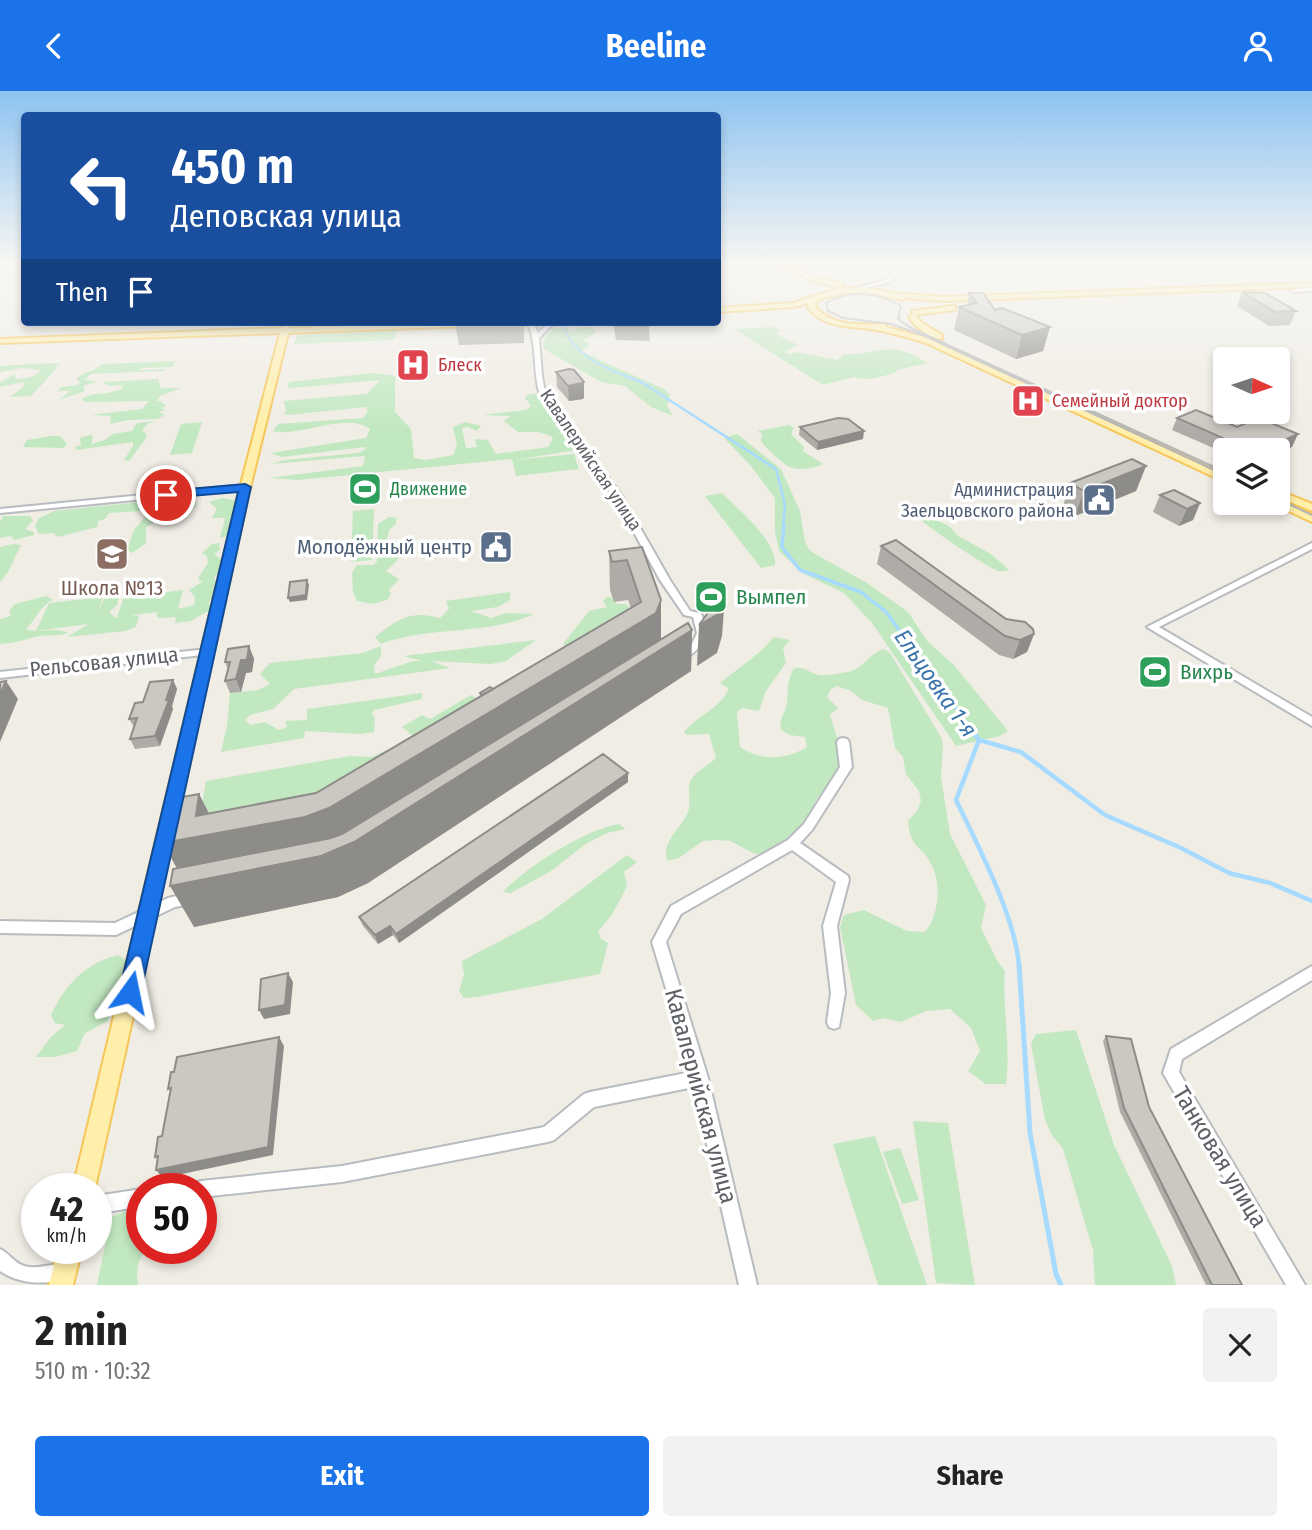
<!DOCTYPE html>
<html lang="en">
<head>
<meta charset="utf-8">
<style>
	body { margin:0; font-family:"Fira Sans Condensed",sans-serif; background:#f2f2f2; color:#222; height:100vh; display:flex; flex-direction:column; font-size:26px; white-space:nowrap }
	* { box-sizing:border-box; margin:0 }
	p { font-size:23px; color:#767676 }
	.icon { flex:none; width:38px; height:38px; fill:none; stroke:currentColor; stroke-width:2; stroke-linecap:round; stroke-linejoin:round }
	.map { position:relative; height:1194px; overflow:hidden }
	.side { display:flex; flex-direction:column; background:#fff; flex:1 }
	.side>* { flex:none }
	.hud { position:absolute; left:21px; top:21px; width:700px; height:214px; border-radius:7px; box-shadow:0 4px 10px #0003; background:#1a4fa0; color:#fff; overflow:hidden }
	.needle { width:46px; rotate:93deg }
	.buttons { position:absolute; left:1213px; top:256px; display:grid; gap:14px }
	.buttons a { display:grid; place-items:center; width:77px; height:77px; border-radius:7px; background:#fff; box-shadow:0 4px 10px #0003; font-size:35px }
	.speed { position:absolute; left:21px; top:1082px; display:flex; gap:14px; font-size:35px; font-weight:700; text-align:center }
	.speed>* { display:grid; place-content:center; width:91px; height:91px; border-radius:50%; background:#fff; box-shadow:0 4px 10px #0003; line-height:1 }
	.speed small { font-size:18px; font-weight:400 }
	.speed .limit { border:10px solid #d22; background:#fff; color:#111 }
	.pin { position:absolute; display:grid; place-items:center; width:60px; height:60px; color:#fff; margin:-30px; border:4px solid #fff; border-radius:50%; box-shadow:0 2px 7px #0007 }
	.me { position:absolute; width:77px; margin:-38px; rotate:12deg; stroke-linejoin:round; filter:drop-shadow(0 0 5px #0008) }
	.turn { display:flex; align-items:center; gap:24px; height:147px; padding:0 35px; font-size:32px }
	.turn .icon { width:91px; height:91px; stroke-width:2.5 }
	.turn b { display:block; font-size:49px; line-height:60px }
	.then { display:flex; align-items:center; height:66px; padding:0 35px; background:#0003; gap:14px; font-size:26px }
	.round { display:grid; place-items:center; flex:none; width:74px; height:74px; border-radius:7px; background:#f2f2f2 }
	.headline { display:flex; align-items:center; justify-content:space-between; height:119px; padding:0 35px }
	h1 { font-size:42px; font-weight:700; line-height:52px }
	.action { display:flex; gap:14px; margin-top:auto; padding:14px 35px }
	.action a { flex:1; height:80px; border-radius:7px; background:#1a73e8; color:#fff; font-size:28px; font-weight:700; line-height:80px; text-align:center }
	.action a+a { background:#f2f2f2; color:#222 }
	header { display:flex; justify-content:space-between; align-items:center; height:91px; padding:0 35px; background:#1a73e8; color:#fff; font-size:32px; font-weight:700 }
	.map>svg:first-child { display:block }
	.green { fill:#c2e8c1 }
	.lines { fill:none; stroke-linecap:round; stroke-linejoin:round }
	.stream-far4 { stroke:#a6daff; stroke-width:2 }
	.stream-far3 { stroke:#a6daff; stroke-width:2.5 }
	.stream-far2 { stroke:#a6daff; stroke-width:3.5 }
	.stream-far1 { stroke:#a6daff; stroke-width:4.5 }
	.stream { stroke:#a6daff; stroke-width:5 }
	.minor-casing { stroke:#b8bbbf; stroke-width:4 }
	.major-casing { stroke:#f6c658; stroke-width:4 }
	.minor { fill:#fff; fill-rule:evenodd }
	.major { fill:#ffefab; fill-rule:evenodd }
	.tram { stroke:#b4b5b6; stroke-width:2 }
	.wall { fill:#afaca7 }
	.shaded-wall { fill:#8e8c88 }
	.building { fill:#cbc8c2; stroke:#8e8c88; stroke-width:2 }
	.route { fill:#1a73e8; stroke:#114b97; stroke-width:2 }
	.labels { text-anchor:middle; stroke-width:7; stroke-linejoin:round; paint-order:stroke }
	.far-health-label { font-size:18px; fill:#be3a42; stroke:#fff; text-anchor:start }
	.far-street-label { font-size:18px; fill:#5d6166; stroke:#fff }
	.far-leisure-label { font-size:18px; fill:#27864d; stroke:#fff; text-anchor:start }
	.far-service-label { font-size:18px; fill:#4e5e75; stroke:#fff; text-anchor:end }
	.service-label { font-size:21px; fill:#4e5e75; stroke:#fff; text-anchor:end }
	.education-label { font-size:21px; fill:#785e54; stroke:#fff }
	.leisure-label { font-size:21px; fill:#27864d; stroke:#fff; text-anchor:start }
	.street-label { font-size:21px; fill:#5d6166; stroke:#fff }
	.water-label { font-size:23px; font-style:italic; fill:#3c75ac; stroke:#fff }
	.near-street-label { font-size:24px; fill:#5d6166; stroke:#fff }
</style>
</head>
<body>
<header><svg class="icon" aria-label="back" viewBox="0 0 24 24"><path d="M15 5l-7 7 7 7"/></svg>Beeline<svg class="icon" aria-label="person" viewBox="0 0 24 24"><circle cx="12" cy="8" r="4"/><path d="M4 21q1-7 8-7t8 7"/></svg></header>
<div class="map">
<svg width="1312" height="1194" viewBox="0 0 1312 1194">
	<rect width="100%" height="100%" fill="#f0ede5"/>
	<g class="green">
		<path d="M584,236L592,237L597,241L584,249L590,254L582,259L588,264L597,266L595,267L664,298L670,304L667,315L673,325L651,316L625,295L601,291L544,258C541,247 548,244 554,237H568V241Z"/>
		<path d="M773,236L781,240L776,243L798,254L785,261L789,263L797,261L837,269L844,263C864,265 883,255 902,260C911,262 920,268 929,272L896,279L897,281C884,285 866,291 854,286L823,294L734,238Z"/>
		<path d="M397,240L394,249L294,253L297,245L302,244Z"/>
		<path d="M176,270L172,276L142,277L138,279L166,278L163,280L90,283L85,289L97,291L85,294L83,297L85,300L59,309L70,300H58L61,296L78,294L80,291L76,288C84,280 95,281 102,273Z"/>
		<path d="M51,272L61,273L56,275L57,277L31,305L10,306L24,295L23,291L0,296V292L15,283L16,288C26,287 34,287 41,279L22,277L0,281V275Z"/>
		<path d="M372,282L395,285V321L411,338L414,367L426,369L453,364L457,353L453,336L465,331L481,335L477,340L468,336L462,337L466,357L477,356L475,348L488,349L496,363L548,356L553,348L551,345L538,341H518L504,330L510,325L482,324L526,319L531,315L525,307L527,304L540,302L577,359L514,369L574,363L579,378L516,385L512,368L298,389L269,387L363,375L365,365L271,373L285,369L358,362L366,358L365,356L282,366L271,362L366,347L370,338C347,320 297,347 273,340L278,333L363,327L368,320L366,316L287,324L284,323L286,320L284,310L367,303L380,289L292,297H288L289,291Z"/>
		<path d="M158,288L161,297H181L160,305L157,310H161L166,315L161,317L166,319L159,321L165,324L157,328L128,329L110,333L111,325L91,324L142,318L149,310L84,311L82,308C93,300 108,305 123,297L121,294L109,295L103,291Z"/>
		<path d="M155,330L147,333L142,340L147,343L146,347L129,370L124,369L133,355V351L76,359L75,356L81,354L80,347L90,344L93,346L91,353L105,349L113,343L132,340L137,332Z"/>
		<path d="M202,331L192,362L170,364L181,333Z"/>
		<path d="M789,334L794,337L791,343L804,356L803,360L823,373C814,377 799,380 790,376C785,375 764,355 761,350L762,343L758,340Z"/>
		<path d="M737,343L781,378L800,420L805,451L810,460L867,492L908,521L928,551L954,574L1008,640L1000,645L956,655L872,532L844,502L804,483L779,460L775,441V407L751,375L724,347Z"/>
		<path d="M51,345H60L67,353L64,357L23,356L27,349Z"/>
		<path d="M722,402C738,418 778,451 775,474L761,477L705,405Z"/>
		<path d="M222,407L244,411L234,423L228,445L220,447L225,427H212L217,418L209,411Z"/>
		<path d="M180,408L197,411L195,417L188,421L177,419L146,436V452L132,462L127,459L134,439L145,426L142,420L109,422L105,428L98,430L97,436L58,446L53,442L39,443L35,435L39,427L54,420L140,411L149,415L177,412Z"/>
		<path d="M940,415L951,420L934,428L949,435L958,445L991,463L1009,479C1005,480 1003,481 998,480C987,476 927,436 919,427L922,422Z"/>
		<path d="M374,418L372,469L351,471L353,420Z"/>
		<path d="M3,425H30L33,430L25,438L34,441V444L14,449L11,445L0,447V431Z"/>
		<path d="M389,426L397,427L395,434L389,439L386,454L399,465L397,470L386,480L399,488L389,499L391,503L387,509L373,513L357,510L353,501L352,482L357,474H373L377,471L378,433Z"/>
		<path d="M219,452L220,459L214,463L226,472L214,487L220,496V505L209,510L210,519L191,530L175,532L176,526L158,527L156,523L159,521L131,524L139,525L136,536L125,540L67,546L89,533L36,540L49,512L103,506L98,521L104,508L119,506L117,514L109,521L116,527L121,526H117L124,506L183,499L178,518L194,514L195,506L189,499L202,491L198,487L208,472L207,465L202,462L212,453Z"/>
		<path d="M13,453L21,454L8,481L0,491V456Z"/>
		<path d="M510,501V509L498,516L471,520L491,527L506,522L534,523C486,545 430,534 381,553L375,546C399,528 409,519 440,527L449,518L446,510Z"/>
		<path d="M46,505L53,509C41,514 35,529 26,538C40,543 55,535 68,542C56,546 44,543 34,546C21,550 14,552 0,553V528L11,525L9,520L15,513Z"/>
		<path d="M606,506H611L617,513H626L630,517V522L574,565L563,553L589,520L607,516L603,510Z"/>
		<path d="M774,546L790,549L783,557L786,572L766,600L759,620L742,617L737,621L740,656C760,670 787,669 807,656L805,646L790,644L781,639C778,628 786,622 787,611C788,598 787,590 794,577C806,575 810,583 820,584C828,585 840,582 848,581C864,577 871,561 884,558L890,562L941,646L943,654L941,686L950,743L986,814L981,837L998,871L1005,880C1002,918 1011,955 1006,993H986L968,980L980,960L971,937L950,918L926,920L901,931L883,927L873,930L856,914L840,836L844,824L864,819L907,840L925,841C939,824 942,793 931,773C920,751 911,760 908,730L917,720L921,710L919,700L906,683L903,666L895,657L888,617L862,609L851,600L837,595L830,599L827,606L838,617L830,624L843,666L840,680L816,709L807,730L791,745L766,764L755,763L730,750L718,749L703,750L679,767L667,770C662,749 680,739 688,721C692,711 686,698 691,689C696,680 709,674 716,667L709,643L687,644L684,641C699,623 716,621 729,598L720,592L761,560Z"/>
		<path d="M536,549L506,570L491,573L431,570L450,577L294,598L273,618L250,624L245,629L251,634L265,631L279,639L287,636L285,630L307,629V618L422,602V608L374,619L372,623L375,628L374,641L361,643L305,640L304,647L221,661L227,634L230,602L258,599L270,593L260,583L270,572L363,562L381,555V565L374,575L375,583L413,570H423L403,565Z"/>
		<path d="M471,604L486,614L413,645L402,636L422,624L430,628Z"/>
		<path d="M386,659L393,667L338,733L310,737L302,731L339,719L343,709L196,747L206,690L350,665L372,666Z"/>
		<path d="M619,733L625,738L607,742L587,752L551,780L511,802L503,801C526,776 586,738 619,733Z"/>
		<path d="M627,764L637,771L624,781L627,795C620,810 610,829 598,840L601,848L608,852L600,883L477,906L464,907L459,900L464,884L462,870L542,828Z"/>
		<path d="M118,864L131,873L123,903L113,911L108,930L85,942L77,960L55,966H36L51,946L65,934L55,932L51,924C66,893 84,873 118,864Z"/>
		<path d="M1076,939L1114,1054L1172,1175L1176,1194H1095L1093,1159L1063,1058L1052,1044L1045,1029L1031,953L1036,943Z"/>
		<path d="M913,1030L948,1032L975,1194L936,1192Z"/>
		<path d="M875,1045L927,1194H878L833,1053Z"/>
		<path d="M900,1057L919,1109L902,1113L883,1061Z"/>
		<path d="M142,1113L140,1153L142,1157L147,1158C137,1169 136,1179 138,1194H97L111,1126Z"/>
	</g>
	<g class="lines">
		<path class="stream-far4" d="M563,236C575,265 603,276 630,287"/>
		<path class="stream-far3" d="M626,285L643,292L776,378L785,414L783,436"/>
		<path class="stream-far2" d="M784,434L782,456L800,479L861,501L886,521L963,627"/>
		<g class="stream-far1">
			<path d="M961,626L979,649L956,709C977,753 1016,827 1019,875"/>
			<path d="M979,649L1021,661L1105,724L1181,757L1229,782L1270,792L1312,810"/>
		</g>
		<path class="stream" d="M1019,873L1030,1042L1056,1183L1061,1194"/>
		<defs>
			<g id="minor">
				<path d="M898,171H903L890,191L855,200L852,198L886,189Z"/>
				<path d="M1312,196V200L1293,201L1290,199Z"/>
				<path d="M524,231L534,233L538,242L549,231H555L539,247L542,285L545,301L622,405L670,489L690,520L700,522L702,524L707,542C701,555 692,569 676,568L675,566L692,553L697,542L693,526L684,524L660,489L614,405L539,301C533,279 537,256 529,235L524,233Z"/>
				<path d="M245,394H248V398L0,422V418Z"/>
				<path d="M1312,452V458L1159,536L1312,626V635L1147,536Z"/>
				<path d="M207,558L212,561L211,563L0,587V581Z"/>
				<path d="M843,647L847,648L849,651L852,676L812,739L800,752L848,785L849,789L837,835L845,902L839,936L834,938L829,936L827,931L831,902L823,835L836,791L792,759L681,823L666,851L708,987L757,1194H739L694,996L594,1016L554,1049L548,1051L342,1091L201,1106V1097H193L195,1092L201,1090L342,1075L544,1036L584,1003L590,1001L691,981L652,851L671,815L788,749L804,733L840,676L837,651L839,648Z"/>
				<path d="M190,802L195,804L197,808L195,812L175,816L116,844L0,842V830L115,832L168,807Z"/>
				<path d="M1312,875V889L1182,968L1179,981L1305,1194H1286L1163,982L1171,958Z"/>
				<path d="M142,1098V1115L96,1123V1105Z"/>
				<path d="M0,1158C9,1162 14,1172 24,1175C39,1180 56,1169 70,1175L73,1181L70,1187C47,1194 20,1194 0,1180Z"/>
			</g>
			<g id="major">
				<path d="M773,171H781L813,186L843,193L841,197H869L892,202L944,206L1312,192V196L944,210L906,207L902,209C869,201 850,198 817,209L815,215C831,235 859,234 883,233H886V236L932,248L1225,384V391L926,252C910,247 893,242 876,239C851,234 826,239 808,217V212L794,216L718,221V217L793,212L840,197L809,188Z"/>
				<path d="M952,215H955V219L915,224L922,232L942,244V248C929,248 916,236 909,226L913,224L912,220Z"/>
				<path d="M462,231L476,233L472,235L288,242L248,405L95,1097H73L238,405L280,242L0,252V248L281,237L286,233H289V237Z"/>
				<path d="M503,231H544L540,233L506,234Z"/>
				<path d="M1278,399L1312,413V420L1278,406Z"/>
				<path d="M1278,408L1312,424V431L1270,411H1278Z"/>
				<path d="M58,1157H82L73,1194H49Z"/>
			</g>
		</defs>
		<use href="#minor" class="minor-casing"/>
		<use href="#major" class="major-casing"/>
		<use href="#minor" class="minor"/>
		<use href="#major" class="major"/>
		<g class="tram">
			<path d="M1225,381L911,237L898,228L901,215C878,201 850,198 826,212L828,220L843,227L891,233L925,245L1225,384"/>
			<path d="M1278,408L1312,424"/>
		</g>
	</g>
	<g class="wall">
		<path d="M1242,201L1296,220L1290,234L1269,235L1237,215Z"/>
		<path d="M969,202L995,219L1050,236L1043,260L1016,268L954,239L959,216L967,214Z"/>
		<path d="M455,231H523L524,252L459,254Z"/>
		<path d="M613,231H648L649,235L650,250L616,249Z"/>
		<path d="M556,281L584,291V306L583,308L569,310L557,296Z"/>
		<path d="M1177,327L1237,336L1292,356L1278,359H1225V362L1172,339Z"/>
		<path d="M800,336L863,348L817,359L799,344Z"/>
		<path d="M1146,375L1136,400L1075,425L1062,418L1070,392Z"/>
		<path d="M1160,404L1200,412L1193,429L1179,435L1153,421Z"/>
		<path d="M881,455L1034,543L1027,561L1013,568L999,564L877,473Z"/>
		<path d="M642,456L661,549L692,539L691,580L368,792L338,806L194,836L177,777L163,752L199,703L209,723L316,702L480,606V602L493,598L631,517L628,509L614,511L610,499L609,460Z"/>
		<path d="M249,555L254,568L252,581L246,582L241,601L230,602L225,590L228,579L225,571Z"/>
		<path d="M173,589L177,598L172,615L173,618L160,655L135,658L130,648L134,636L129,628L143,611Z"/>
		<path d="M628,682V691L399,852L393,844L378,853L363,835L359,826Z"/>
		<path d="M1106,945L1149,1016L1242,1194H1206L1120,1021L1103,950Z"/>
	</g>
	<g class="shaded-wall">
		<path d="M522,231H523L524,252Z"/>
		<path d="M1050,236L1043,260L1016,268L1022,244Z"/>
		<path d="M584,291V306L583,308L569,310L568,295Z"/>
		<path d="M864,340L863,348L817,359L818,351Z"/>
		<path d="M1298,343L1292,356L1278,362V359H1262Z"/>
		<path d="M1146,375L1136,400L1075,425L1084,400Z"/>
		<path d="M1200,412L1193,429L1179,435L1187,418Z"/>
		<path d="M307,489L309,494L307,509L290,511L288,507Z"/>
		<path d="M725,504L722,545L717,562L697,575L699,534Z"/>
		<path d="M661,509V549L692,539L691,580L368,792L338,806L194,836L170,795L185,792L163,752L196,725L199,703L219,742L305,726Z"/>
		<path d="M1034,543L1027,561L1013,568L1020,549Z"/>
		<path d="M249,555L254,568L252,581L246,582L241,601L236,588L241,569Z"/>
		<path d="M173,589L177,598L172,615L173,618L160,655L155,645Z"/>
		<path d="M6,590L18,608L0,651V604Z"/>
		<path d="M628,682V691L399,852L396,843Z"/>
		<path d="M390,835L393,844L378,853L375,844Z"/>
		<path d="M288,882L293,891L290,923L264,928L259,919Z"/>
		<path d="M279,946L284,955L273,1064L163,1087L156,1079Z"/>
	</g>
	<g class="building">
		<path d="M1242,201L1265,202L1296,220L1275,221Z"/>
		<path d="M969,202H983L995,219L1002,217L1050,236L1022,244L959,216L977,212Z"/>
		<path d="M615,231H648L649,235H616Z"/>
		<path d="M569,278L574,279L584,291L582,292L568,295L556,281Z"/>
		<path d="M1196,319L1237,336L1259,327L1298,343L1262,359H1250L1177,327Z"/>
		<path d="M838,327L848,328L864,340L818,351L800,336Z"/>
		<path d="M1132,368L1146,375L1084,400L1070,392Z"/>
		<path d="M1174,399L1200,412L1187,418L1160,404Z"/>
		<path d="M896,449L1006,528L1025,531L1033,538L1034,543L1020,549L1005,545L881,455Z"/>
		<path d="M642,456L661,509L656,522L329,717L305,726L163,752L171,708L199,703L196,725L316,702L641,511L627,469L612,471L609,460Z"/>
		<path d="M307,489L306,504L288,507L290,491Z"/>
		<path d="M713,493H723L725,504L720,522L699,534L712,516Z"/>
		<path d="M688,532L692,539L354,751L321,765L170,795L173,778L331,747L342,743Z"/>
		<path d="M249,555L247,569H241L236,588L225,590L230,571H225L228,558Z"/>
		<path d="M173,589L166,609H169L155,645L130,648L137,627L129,628L135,612L143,611L150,591Z"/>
		<path d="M6,590L0,604V591Z"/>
		<path d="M490,596L493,598L482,604L480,602Z"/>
		<path d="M603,663L628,682L396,843L390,835L375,844L359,826Z"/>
		<path d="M288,882L285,914L259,919L261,888Z"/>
		<path d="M1106,945L1131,948L1149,1016L1242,1194H1212L1124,1017Z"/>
		<path d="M279,946L268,1056L156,1079L158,1065L155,1066L158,1046L162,1045L171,997L168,998L171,981H174L177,966Z"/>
	</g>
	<linearGradient id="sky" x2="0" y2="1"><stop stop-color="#8dc3f1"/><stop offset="0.51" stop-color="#f8f7f3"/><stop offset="1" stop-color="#f8f7f3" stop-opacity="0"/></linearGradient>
	<rect width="1312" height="338" fill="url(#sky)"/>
	<path class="route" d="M245,393L251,396L141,901L138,908L130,911L122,908L119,901L238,401L166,407L160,404L166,400Z"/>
	<defs>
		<symbol id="hospital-square" viewBox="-11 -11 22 22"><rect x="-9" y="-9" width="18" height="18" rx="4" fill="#e0444e" stroke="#fff"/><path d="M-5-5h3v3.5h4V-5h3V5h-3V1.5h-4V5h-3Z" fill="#fff"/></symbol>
		<symbol id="stadium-square" viewBox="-11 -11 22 22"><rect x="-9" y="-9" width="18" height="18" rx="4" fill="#2e9e5b" stroke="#fff"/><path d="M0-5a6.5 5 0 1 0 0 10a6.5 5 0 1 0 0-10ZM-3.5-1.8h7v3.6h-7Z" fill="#fff"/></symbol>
		<symbol id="civic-square" viewBox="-11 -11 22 22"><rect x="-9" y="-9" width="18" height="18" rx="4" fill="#5c6f8a" stroke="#fff"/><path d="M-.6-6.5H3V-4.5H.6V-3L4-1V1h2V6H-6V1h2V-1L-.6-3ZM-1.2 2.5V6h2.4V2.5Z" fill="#fff"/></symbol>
		<symbol id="school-square" viewBox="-11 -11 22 22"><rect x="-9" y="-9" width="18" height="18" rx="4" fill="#8d6e63" stroke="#fff"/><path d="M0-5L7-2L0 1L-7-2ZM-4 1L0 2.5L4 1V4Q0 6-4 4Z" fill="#fff"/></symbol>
	</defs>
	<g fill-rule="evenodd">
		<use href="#hospital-square" x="394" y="255" width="38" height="38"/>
		<use href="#hospital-square" x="1009" y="291" width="38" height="38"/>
		<use href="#stadium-square" x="346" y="379" width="38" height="38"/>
		<use href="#civic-square" x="1080" y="390" width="38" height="38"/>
		<use href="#civic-square" x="477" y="437" width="38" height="38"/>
		<use href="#school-square" x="93" y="444" width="38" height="38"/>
		<use href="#stadium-square" x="692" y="487" width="38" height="38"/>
		<use href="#stadium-square" x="1136" y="562" width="38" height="38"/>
	</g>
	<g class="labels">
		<g class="far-health-label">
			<text x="438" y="280">Блеск</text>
			<text x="1052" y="316">Семейный доктор</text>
		</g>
		<g class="far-street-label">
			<text transform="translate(591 369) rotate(56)" y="6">Кавалерийская улица</text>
		</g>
		<g class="far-leisure-label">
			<text x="390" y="404">Движение</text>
		</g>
		<g class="far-service-label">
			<text x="1074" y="405">Администрация<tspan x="1074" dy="21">Заельцовского района</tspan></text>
		</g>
		<g class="service-label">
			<text x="472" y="463">Молодёжный центр</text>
		</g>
		<g class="education-label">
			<text x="112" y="504">Школа №13</text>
		</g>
		<g class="leisure-label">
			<text x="736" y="513">Вымпел</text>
			<text x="1180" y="588">Вихрь</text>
		</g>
		<g class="street-label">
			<text transform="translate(104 571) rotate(-6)" y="7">Рельсовая улица</text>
		</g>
		<g class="water-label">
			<text transform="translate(936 592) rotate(55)" y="8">Ельцовка 1-я</text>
		</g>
		<g class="near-street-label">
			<text transform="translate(701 1005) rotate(75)" y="8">Кавалерийская улица</text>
			<text transform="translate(1220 1066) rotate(59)" y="8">Танковая улица</text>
		</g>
	</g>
</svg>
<div class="buttons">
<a><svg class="needle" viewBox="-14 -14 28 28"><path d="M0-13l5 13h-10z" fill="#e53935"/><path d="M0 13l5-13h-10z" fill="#767676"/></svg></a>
<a><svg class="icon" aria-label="layers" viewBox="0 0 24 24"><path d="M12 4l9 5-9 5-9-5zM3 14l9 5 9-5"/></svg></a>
</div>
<div class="speed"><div>42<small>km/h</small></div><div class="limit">50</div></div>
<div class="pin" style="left:166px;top:404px;background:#d93025"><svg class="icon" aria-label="arrive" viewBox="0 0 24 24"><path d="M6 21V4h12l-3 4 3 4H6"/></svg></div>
<svg class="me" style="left:130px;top:901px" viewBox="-20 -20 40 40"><path d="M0-17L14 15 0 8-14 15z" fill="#1a73e8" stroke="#fff" stroke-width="4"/></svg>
<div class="hud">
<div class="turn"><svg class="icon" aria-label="left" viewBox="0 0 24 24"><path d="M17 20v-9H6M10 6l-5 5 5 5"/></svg><div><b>450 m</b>Деповская улица</div></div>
<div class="then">Then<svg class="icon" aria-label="arrive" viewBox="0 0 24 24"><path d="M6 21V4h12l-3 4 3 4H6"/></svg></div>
</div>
</div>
<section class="side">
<div class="headline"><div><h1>2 min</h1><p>510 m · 10:32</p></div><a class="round"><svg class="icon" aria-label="close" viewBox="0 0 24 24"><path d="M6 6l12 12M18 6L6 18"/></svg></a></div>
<div class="action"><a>Exit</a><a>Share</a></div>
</section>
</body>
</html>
